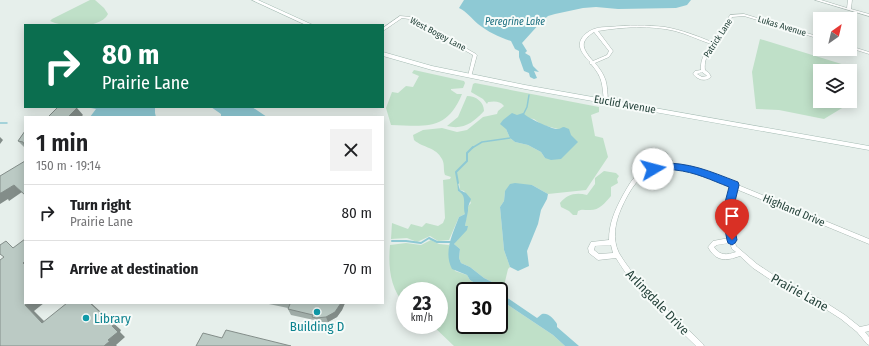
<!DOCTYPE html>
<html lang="en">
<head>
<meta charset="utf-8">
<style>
	body { margin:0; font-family:"Fira Sans Condensed",sans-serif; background:#f2f2f2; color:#202124; height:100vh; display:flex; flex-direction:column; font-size:15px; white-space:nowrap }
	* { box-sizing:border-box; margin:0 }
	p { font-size:13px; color:#757577 }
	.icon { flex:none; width:22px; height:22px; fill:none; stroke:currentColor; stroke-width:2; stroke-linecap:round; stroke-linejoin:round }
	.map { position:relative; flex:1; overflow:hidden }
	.details { position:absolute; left:24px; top:116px; width:360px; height:188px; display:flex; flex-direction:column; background:#fff; border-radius:0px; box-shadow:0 2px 10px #0003 }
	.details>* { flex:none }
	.guide { position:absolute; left:24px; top:24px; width:360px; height:84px; border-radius:0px; box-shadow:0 2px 10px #0003; background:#0b6e4f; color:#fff; overflow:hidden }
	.needle { width:26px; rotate:34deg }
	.controls { position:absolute; left:813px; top:12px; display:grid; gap:8px }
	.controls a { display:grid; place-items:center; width:44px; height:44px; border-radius:0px; background:#fff; box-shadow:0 2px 10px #0003; font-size:20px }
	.speed { position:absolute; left:396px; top:282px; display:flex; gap:8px; font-size:20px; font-weight:700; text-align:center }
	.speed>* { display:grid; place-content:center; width:52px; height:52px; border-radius:50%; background:#fff; box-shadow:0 2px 10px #0003; line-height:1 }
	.speed small { font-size:10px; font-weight:400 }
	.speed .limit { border:2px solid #111; border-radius:6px; background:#fff; color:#111 }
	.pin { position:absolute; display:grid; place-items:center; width:34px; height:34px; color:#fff; margin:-41px -17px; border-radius:50% 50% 50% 0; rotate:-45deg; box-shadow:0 0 4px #0007 }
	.pin .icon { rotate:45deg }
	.me { position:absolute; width:44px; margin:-22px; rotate:82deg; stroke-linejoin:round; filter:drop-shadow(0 0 3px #0008) }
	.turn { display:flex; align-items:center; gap:14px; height:84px; padding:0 12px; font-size:18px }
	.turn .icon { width:52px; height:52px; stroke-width:2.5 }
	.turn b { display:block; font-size:28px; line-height:34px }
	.round { display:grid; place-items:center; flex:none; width:42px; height:42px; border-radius:0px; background:#f2f2f2 }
	.summary { display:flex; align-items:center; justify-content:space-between; height:68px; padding:0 12px }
	h1 { font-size:24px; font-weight:600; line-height:30px }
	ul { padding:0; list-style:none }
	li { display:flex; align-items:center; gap:12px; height:56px; padding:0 12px; border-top:1px solid #e0e0e0 }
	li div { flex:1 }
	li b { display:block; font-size:15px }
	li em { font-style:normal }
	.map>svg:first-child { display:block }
	.green { fill:#bfe0c8; fill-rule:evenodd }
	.water { fill:#8ec9d4 }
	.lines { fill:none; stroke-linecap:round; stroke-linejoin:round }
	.stream-far1 { stroke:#8ec9d4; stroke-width:1.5 }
	.stream { stroke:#8ec9d4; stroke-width:2 }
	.minor-casing { stroke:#a8b8b2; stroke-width:1 }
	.secondary-casing { stroke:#a4bbb3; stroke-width:1 }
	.minor { fill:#fff; fill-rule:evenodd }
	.secondary { fill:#fff; fill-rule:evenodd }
	.wall { fill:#a1aea9 }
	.shaded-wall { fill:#838d89 }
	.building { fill:#bbcac4; stroke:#838d89 }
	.route { fill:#1a73e8; stroke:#114b97 }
	.culture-dot { fill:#0f9aa8; stroke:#f7fbf9; stroke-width:1.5 }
	.labels { text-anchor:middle; stroke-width:4; stroke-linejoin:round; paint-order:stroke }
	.far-street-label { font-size:9px; fill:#24423a; stroke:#f7fbf9 }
	.far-water-label { font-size:10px; font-style:italic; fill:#1c6f80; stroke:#f7fbf9 }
	.street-label { font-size:11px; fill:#24423a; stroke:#f7fbf9 }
	.near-street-label { font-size:13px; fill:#24423a; stroke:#f7fbf9 }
	.near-culture-label { font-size:13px; fill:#0d838f; stroke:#f7fbf9; text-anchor:start }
</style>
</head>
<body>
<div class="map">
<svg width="869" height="346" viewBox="0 0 869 346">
	<rect width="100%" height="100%" fill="#e6efeb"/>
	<g class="green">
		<path d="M90,0H95L104,8L108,14C101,29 63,28 50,21L52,19Z"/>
		<path d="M760,39L848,66V71H820V101H848L847,105L824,119L779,110L756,109L752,72Z"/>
		<path d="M414,70L464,81L465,83L463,88L451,89V90L457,94H462C447,131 426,126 391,125L386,108L392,92L398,93L406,86L413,87L419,76L412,73Z"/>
		<path d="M475,83L599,107V112L591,115L595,136L603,138L608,157L586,190L548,194L532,185L505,191L504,201L500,207L504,250L510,267L508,269L503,290L496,284L484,278L470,267L461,263L459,258L460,249L454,244L465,226L468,206L471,203L464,191L460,190L459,182L458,191L463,193L465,200V214L459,217L449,240L438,241L430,236L417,242L407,238L391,239L392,223L408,229L411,224L422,227L426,223L438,226L443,223L445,218L443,180L450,179L451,177L445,175C443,170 445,164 442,159C436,147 423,148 414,140L413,135L423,130L442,128L457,132L467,130L483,117L497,114L498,111L504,106C500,101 495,101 488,102L487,104L483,99L471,92L473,84ZM527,118L534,119L542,125L558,129L545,158L541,152L528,145L515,142L510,138L506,129Z"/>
		<path d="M467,96C476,96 484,102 484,111C473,123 463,130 447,126L458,117Z"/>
		<path d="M604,171L616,173L619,176L617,179L618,183L611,187V196C604,204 599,211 588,210C584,210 582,209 578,211L577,215H573L569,211L561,207L560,203C567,194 576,192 587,195L595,184V178Z"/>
		<path d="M431,240L439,244L449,245L455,271L467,275L470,280L487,291H465V325H499V299L553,335L565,346H454L432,325H439V291H405V305C390,288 388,267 390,245L406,243L421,245Z"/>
	</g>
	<g class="water">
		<path d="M464,0H691L687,5L676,8L618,9L596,7L583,8L555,14L548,16L541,22L522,43L527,51L525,53L530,56L533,66L539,72L534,71L537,78L534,79L530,77L529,73L524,71L519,57V51L515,49L511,41C499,37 488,32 478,24C471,18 467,12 459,8Z"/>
		<path d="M86,107H155V113L156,117H90L96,109Z"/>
		<path d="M211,107H252L267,117H221V114Z"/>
		<path d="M512,113L517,115L523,113C526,117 553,130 558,129C560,129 562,127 564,127L569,129L571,135L578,142L561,159L551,160L545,158L541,152L528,145L515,142L510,138L506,129L500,124L503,120Z"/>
		<path d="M457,181L460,190L466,193L471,199L468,207V211L465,226H468L467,230L454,244L460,249L459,258L461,263L470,267L484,278L500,286L506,297L537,318C539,317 540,315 542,314C548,312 555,320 557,324V327L579,346H565L553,335L499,299V291H487L470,280L467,275L452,269C443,252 453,233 459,217L465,214C462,205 468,196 458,191Z"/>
		<path d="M515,183L532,185L548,194L547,199L541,210L538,224L527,251L529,266L518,271L510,267L504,250L500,207L504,201L505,191L510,184Z"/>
	</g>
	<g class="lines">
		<g class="stream-far1">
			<path d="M523,115L527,107L529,95"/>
			<path d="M0,123H7"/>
			<path d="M472,148L482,142L510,138L511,136"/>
		</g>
		<g class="stream">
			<path d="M458,183L456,172L467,161V153L473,147"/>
			<path d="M392,241H406L421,243L429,238L437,242H451"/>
		</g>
		<defs>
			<g id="minor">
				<path d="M815,0H821L847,8L848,0H852L851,9L869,14V16Z"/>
				<path d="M744,14L820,37V39L744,16L732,17C729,22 727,29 723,34C714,46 703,55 705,70L709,73L711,77C705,82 698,80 693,74L695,71L701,70C700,60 705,52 711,44C699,40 687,34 675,31C651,25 622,27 598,31L613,51L609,57L595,63C607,77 607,83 608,101L606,102L604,101C602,84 603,78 591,64H590L589,63L590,62C586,58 581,52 580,47C578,38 588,31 594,29C599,27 605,27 610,27C628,25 647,25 665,27C682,30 697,36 712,42L720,33L730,15ZM594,32L609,51L607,55L593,61C582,48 579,42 594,32ZM702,72L706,75L707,76L702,77L697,74Z"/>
				<path d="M400,16L411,17L476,54L477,55L471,77H469L468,76L473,55L409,19L402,18L383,31V28Z"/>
				<path d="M850,46L869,52V54L850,48Z"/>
				<path d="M656,149L666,152L675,165L694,167L734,183L737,184L738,185L869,239V244L736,189L730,214L732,230L736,246L757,264L781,280L820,299L845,315L860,327L869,325V331L865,332L869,337V345L867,344L857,332L841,319L816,303L777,284L753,268L740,256C726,261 716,262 708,247L713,241L729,238L726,230L724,214L732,187C723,183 715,180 707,176C702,175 697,172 693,171C674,166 649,167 636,183C630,190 625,200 621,209C615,223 612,239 619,253C626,265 635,276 645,287C663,307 684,325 703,344L704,346H696C668,318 636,292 616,258L598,260L589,253L588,248L591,242L609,240C609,223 615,210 623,195C626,190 629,184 633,179C640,173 647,169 655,167L651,154L654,150ZM657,153L662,154L670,165L660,166L656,154ZM730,243L732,249L736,252C727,255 720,256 714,247L717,245ZM611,245L613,253L599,254L594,250L595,246Z"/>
			</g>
			<g id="secondary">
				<path d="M252,0H258L313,25H306Z"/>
				<path d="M383,52L432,66L525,85L869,146V150L525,89L432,70L383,56Z"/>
			</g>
		</defs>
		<use href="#minor" class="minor-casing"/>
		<use href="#secondary" class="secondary-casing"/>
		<use href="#minor" class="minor"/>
		<use href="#secondary" class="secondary"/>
	</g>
	<g class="wall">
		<path d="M25,131V148L18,141Z"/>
		<path d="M264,303H345L342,310L337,317L328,322L319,324L315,323L314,320L291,315L288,309V308Z"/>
	</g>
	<g class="shaded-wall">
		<path d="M77,108L83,115L81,117H68Z"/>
		<path d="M0,137L3,140L0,144Z"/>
		<path d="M14,185L22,192L9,201L8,199L0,204V193Z"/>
		<path d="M28,303H44L34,311L52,329L42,323L25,305Z"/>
		<path d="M90,303H91L121,330L120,332L125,337L116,345L117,346H104L108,340L112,326Z"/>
		<path d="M341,303H345L342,310L337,317L328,322L326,317Z"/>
	</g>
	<g class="building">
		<path d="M58,107H73L77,108L68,117H48Z"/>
		<path d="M25,131V146L23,142L18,141Z"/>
		<path d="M25,161V195L14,185L1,193H0V176Z"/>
		<path d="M25,239V261L23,263L25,265V303H28L25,305L42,323L67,303H90L114,325L112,326L118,332L108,340L110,341L104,346H0V260L4,257L0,254V245L6,241L13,248Z"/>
		<path d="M288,303H341L335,312L326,317L316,318L312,317L313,315L288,309L290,304Z"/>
		<path d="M226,330L291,346H196L203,333L222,338Z"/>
	</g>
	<path class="route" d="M658,163C690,162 709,171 738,182L739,185L732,214L737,240L735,243L732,245L728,243L727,240L722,214L729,187C711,180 695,172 675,170C668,169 655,173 650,171L649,169L650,166Z"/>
	<g class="culture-dot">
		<circle cx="317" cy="312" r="4"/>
		<circle cx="86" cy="318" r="4"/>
	</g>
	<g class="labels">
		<g class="far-street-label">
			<text transform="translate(782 26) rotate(17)" y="3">Lukas Avenue</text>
			<text transform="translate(438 34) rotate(28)" y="3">West Bogey Lane</text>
			<text transform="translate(718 38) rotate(-57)" y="3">Patrick Lane</text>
		</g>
		<g class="far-water-label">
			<text x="515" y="25">Peregrine Lake</text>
		</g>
		<g class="street-label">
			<text transform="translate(625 104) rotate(10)" y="4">Euclid Avenue</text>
			<text transform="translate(794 210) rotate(23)" y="4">Highland Drive</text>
		</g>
		<g class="near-street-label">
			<text transform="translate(800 292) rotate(29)" y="5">Prairie Lane</text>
			<text transform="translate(658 302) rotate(46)" y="5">Arlingdale Drive</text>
		</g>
		<g class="near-culture-label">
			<text x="94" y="323">Library</text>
			<text x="317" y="331" text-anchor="middle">Building D</text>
		</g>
	</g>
</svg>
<div class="controls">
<a><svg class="needle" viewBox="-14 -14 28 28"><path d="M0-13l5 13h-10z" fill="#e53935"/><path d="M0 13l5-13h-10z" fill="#757577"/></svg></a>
<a><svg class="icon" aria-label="layers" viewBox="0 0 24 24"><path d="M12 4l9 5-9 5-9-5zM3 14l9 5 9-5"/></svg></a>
</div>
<div class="speed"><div>23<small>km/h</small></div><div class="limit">30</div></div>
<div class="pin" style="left:732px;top:240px;background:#d93025"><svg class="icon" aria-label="arrive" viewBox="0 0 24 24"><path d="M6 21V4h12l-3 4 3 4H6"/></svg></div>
<svg class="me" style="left:653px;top:169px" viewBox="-20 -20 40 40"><circle r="19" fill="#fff"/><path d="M0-13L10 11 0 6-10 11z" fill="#1a73e8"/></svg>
<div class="guide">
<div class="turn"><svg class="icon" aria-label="right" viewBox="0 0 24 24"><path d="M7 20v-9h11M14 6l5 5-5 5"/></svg><div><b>80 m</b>Prairie Lane</div></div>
</div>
<section class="details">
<div class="summary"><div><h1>1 min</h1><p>150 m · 19:14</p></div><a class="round"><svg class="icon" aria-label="close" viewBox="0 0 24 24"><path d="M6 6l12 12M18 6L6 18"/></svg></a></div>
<ul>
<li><svg class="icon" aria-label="right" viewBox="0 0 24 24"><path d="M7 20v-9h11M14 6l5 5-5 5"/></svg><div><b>Turn right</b><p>Prairie Lane</p></div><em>80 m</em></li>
<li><svg class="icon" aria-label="arrive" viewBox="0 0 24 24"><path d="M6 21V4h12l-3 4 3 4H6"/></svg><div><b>Arrive at destination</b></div><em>70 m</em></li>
</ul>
</section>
</div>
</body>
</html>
